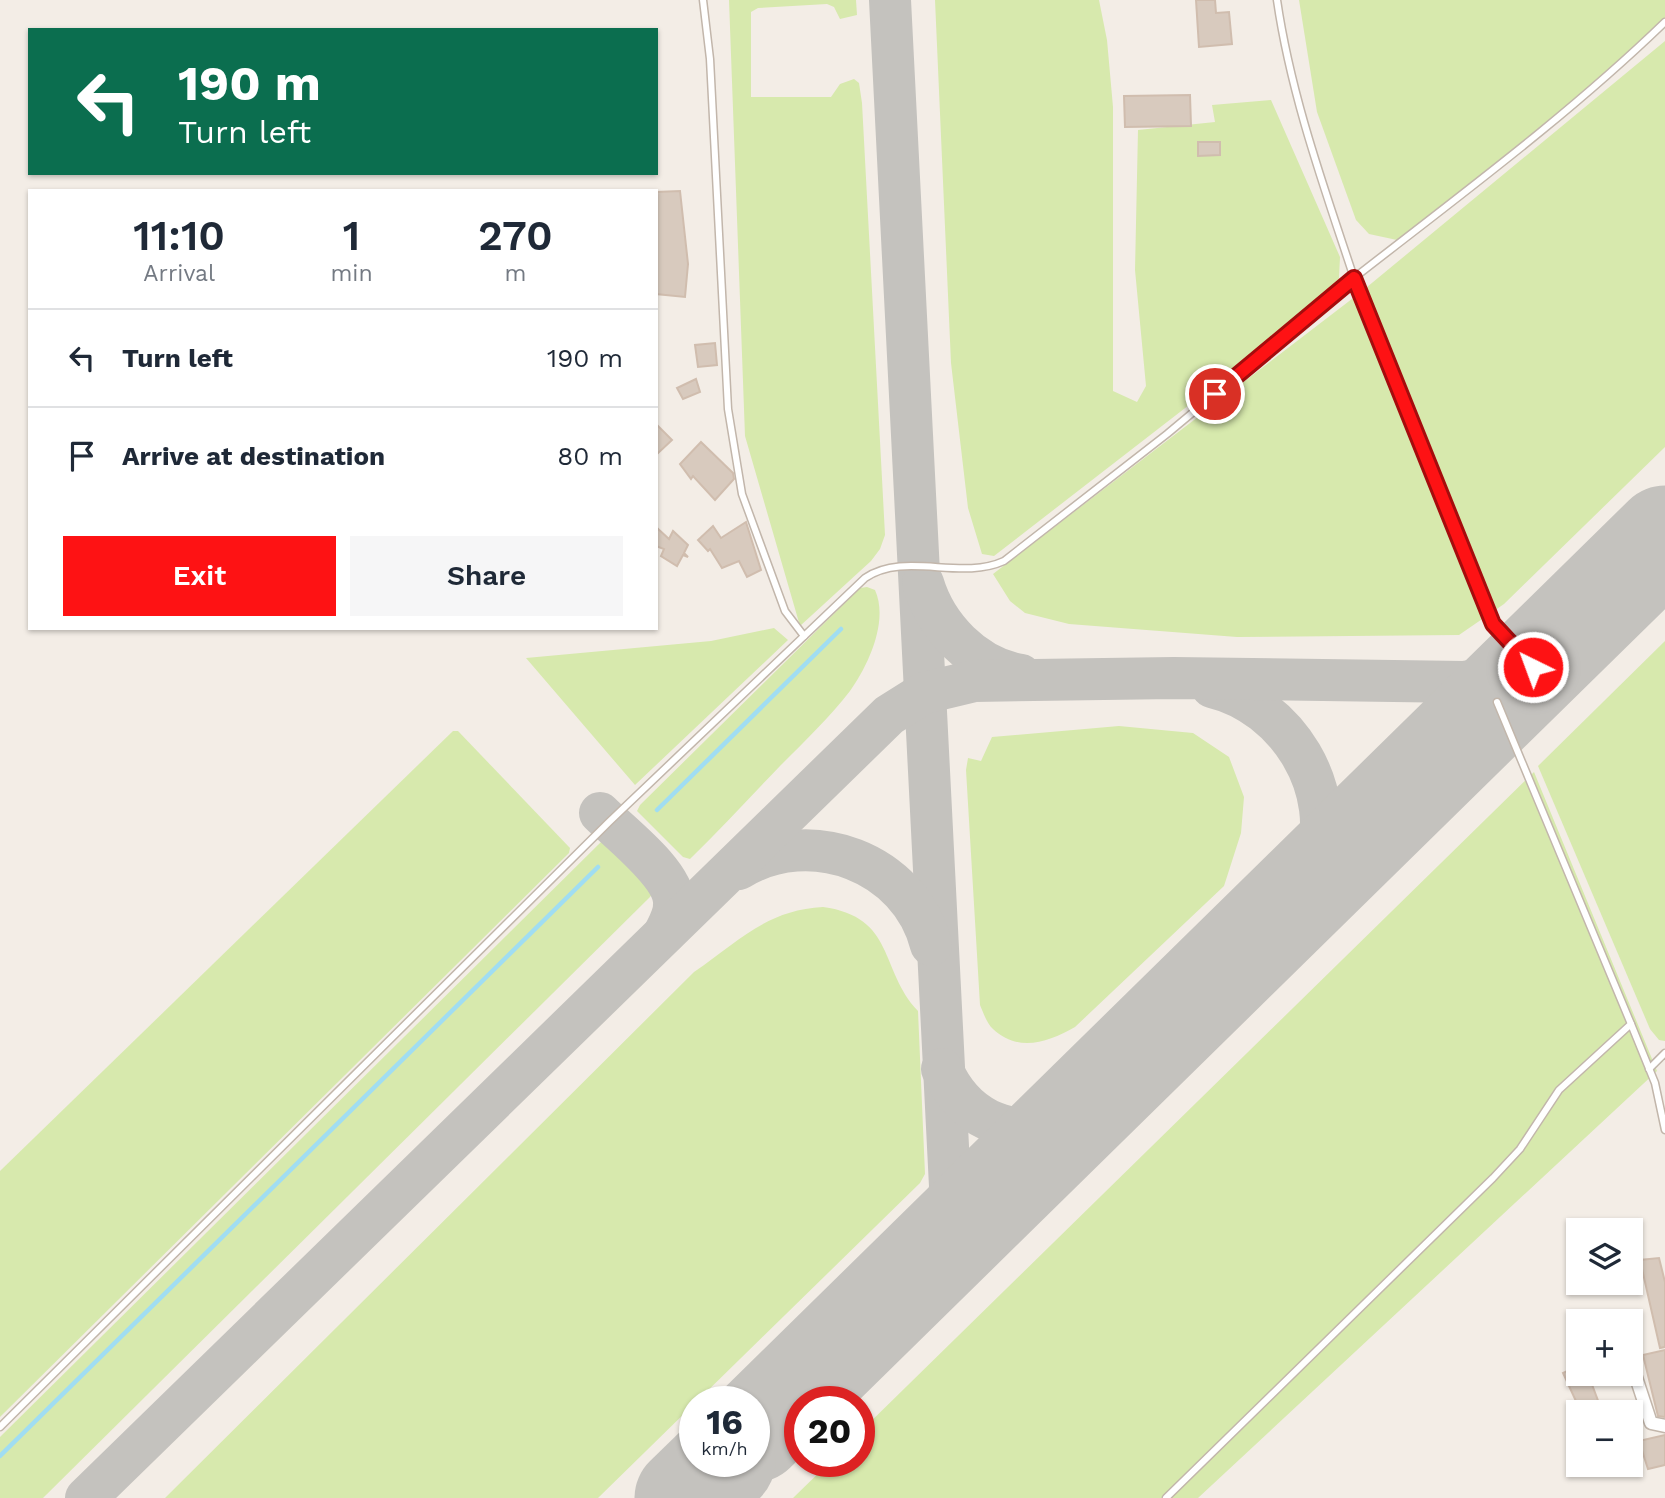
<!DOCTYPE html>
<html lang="en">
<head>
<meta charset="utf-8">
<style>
	body { margin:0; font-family:"Work Sans",sans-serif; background:#f6f6f7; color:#1f2937; height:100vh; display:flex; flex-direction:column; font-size:26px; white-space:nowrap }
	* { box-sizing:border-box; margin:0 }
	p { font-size:23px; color:#747a83 }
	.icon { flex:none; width:38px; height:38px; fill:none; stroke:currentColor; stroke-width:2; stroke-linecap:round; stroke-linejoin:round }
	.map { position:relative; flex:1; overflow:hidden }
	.side { position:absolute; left:28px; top:189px; width:630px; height:441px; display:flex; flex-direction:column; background:#fff; border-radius:0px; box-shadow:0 2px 5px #0004 }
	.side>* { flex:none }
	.guide { position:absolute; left:28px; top:28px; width:630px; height:147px; border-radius:0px; box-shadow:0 2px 5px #0004; background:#0b6e4f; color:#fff; overflow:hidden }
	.buttons { position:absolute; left:1566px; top:1218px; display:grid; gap:14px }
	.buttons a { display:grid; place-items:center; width:77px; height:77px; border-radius:0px; background:#fff; box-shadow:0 2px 5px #0004; font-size:35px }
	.speed { position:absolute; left:679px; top:1386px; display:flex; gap:14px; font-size:35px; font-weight:700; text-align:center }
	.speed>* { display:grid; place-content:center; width:91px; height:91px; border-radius:50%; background:#fff; box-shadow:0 2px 5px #0004; line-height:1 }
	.speed small { font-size:18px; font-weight:400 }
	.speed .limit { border:10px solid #d22; background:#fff; color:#111 }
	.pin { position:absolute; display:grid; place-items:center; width:60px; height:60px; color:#fff; margin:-30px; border:4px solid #fff; border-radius:50%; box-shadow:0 2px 7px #0007 }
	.me { position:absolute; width:77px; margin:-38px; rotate:318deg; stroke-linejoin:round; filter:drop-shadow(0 0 5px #0008) }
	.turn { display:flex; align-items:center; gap:24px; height:147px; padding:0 35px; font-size:32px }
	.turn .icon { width:91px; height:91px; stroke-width:2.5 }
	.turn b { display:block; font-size:49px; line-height:60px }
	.eta { display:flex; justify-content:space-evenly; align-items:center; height:119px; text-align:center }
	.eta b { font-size:42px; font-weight:600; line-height:49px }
	.primary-button { display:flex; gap:14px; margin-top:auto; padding:14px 35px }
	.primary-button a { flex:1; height:80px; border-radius:0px; background:#fe1214; color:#fff; font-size:28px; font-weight:600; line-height:80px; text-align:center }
	.primary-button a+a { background:#f6f6f7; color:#1f2937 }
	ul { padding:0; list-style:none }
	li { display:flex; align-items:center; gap:21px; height:98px; padding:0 35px; border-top:2px solid #e0e1e3 }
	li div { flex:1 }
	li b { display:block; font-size:26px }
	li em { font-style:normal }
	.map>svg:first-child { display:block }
	.green { fill:#d7e9ad }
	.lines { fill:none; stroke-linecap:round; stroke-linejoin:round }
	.stream { stroke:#a0ddf2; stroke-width:4.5 }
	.taxiway { stroke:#c4c2be; stroke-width:42 }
	.runway { stroke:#c4c2be; stroke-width:103 }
	.building { fill:#d8cabe; stroke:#d0bdae; stroke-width:2 }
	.lane-casing { stroke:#c2b6ab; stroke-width:9 }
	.street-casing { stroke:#c2b6ab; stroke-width:15 }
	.lane { stroke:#fff; stroke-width:6 }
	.street { stroke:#fff; stroke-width:12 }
	.route-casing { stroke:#a50c0d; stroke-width:18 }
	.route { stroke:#fe1214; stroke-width:12 }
</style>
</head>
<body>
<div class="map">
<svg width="1665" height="1498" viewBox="0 0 1665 1498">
	<rect width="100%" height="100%" fill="#f3ede6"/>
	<g class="green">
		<path d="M729,0H856L857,15L840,19L834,7L827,4L758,8L751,12V97H831L840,84L854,79L859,83L862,103L885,535L880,549L871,561L800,626L745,436Z"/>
		<path d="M935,0H1099L1107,40L1113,107V391L1137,402L1146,386L1135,270L1138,130L1215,122L1212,105L1271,100L1340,257L1339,278L1331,295L994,556L982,554L968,508L951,363Z"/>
		<path d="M1299,0H1665V22L1523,144L1397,240L1369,234L1356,220L1317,112Z"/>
		<path d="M1665,41V447L1504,604L1459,635L1237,637L1069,624L1025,613L1010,601L993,574L1361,292Z"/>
		<path d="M867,587L875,590C889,621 868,666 850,691C829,718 804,742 780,766C750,797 721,829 690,859L683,857L637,811L640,805L860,588Z"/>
		<path d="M774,628L788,640L635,785L526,658L711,641Z"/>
		<path d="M1665,641V1041L1659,1040L1650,1029L1538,766Z"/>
		<path d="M1119,726L1193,733L1229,757L1244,797L1241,833L1224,886L1075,1027C1048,1042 1019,1053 993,1029C987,1024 983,1012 980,1005L966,770L968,758L981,761L992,737Z"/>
		<path d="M453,731H458L570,848L569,853L0,1417V1171Z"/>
		<path d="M1534,772L1657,1071L1198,1498H793L831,1461H859V1433Z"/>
		<path d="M607,841L613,843L651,882L654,891L650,897L43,1498H0V1437L601,842Z"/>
		<path d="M823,907C896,917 879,970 918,1011L925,1174L920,1183L598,1498H165L694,972C738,942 766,910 823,907Z"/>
	</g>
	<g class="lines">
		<g class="stream">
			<path d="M657,810L841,629"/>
			<path d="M0,1456L598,867"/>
		</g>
		<g class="taxiway">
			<path d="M890,0L950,1186C948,1221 945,1235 925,1264"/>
			<path d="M923,583C936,627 974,667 1021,675"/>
			<path d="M1212,687C1287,705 1341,790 1314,866C1309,879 1299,891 1292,903"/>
			<path d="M600,813C621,834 673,873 674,902C675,914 669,924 664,934"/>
			<path d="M739,869C810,825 910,862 931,945"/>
			<path d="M942,1069C966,1122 1004,1131 1058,1133"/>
			<path d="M86,1498L889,715L924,693L974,681L1174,678L1464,682L1501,676L1533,667"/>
		</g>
		<g class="runway">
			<path d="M754,1431L1665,537"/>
			<path d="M686,1498L724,1461"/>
		</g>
	</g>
	<g class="building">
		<path d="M1196,0H1215L1216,13L1229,12L1232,44L1199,47Z"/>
		<path d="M1190,95L1191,126L1125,127L1124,96Z"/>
		<path d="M1198,142H1220V155L1198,156Z"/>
		<path d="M680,191L688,264L685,297L656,294V192Z"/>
		<path d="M715,343L717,365L698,367L695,345Z"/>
		<path d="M696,379L700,392L683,399L677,388Z"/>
		<path d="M656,424L672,440L656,455Z"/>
		<path d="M701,442L733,473L734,479L715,500L693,476L691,479L680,464Z"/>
		<path d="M746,522L761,570L747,577L739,561L722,568L710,549L708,551L698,540L713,526L721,538Z"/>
		<path d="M656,527L669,539L673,531L688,545L684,553L688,557L683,555L677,566L661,556L664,549L656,546Z"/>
		<path d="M1659,1258L1665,1282V1347L1660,1348L1640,1260Z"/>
		<path d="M1665,1350V1417L1658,1416L1643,1355Z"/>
		<path d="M1578,1366V1374H1588L1600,1406L1584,1412H1581L1563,1373Z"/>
		<path d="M1665,1435V1465L1648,1469L1639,1441Z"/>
	</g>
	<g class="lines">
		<defs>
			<g id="lane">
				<path d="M703,0L710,59L728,409L742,494L785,611L804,636"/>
				<path d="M1277,0C1291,96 1324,187 1354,278C1459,196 1569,115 1665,22"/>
				<path d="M1631,1024L1655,1083L1665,1130"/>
				<path d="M1649,1069L1665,1053"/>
				<path d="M0,1427L609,822L865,578C905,551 960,581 1004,561L1167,434L1354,278L1493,624L1533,667"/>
				<path d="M1166,1498L1493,1178L1520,1149L1559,1090L1631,1024L1497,702"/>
			</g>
			<path id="street" d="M1631,1362L1651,1423L1665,1426"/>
		</defs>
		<use href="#lane" class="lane-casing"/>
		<use href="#street" class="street-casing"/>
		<use href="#lane" class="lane"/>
		<use href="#street" class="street"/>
	</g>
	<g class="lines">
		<defs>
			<path id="route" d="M1215,394L1354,278L1493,624L1533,667"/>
		</defs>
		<use href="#route" class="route-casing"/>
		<use href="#route" class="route"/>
	</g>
</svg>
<div class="buttons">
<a><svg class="icon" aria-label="layers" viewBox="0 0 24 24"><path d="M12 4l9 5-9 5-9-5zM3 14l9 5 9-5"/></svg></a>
<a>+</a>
<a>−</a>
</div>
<div class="speed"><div>16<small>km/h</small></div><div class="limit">20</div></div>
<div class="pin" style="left:1215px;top:394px;background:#d93025"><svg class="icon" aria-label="arrive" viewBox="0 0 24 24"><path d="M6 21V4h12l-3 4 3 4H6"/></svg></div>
<svg class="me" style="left:1533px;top:667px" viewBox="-20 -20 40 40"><circle r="17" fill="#fe1214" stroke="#fff" stroke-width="3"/><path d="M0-11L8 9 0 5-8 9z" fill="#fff"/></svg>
<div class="guide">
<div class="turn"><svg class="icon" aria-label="left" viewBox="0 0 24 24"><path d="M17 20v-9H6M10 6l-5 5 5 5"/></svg><div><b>190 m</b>Turn left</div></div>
</div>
<section class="side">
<div class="eta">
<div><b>11:10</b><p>Arrival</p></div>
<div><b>1</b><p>min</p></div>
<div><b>270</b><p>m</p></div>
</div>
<ul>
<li><svg class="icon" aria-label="left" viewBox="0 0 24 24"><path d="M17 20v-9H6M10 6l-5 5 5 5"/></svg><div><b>Turn left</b></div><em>190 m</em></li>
<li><svg class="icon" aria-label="arrive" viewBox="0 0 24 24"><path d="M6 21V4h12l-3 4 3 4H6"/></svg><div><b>Arrive at destination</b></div><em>80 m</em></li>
</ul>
<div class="primary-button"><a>Exit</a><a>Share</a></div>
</section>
</div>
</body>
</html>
